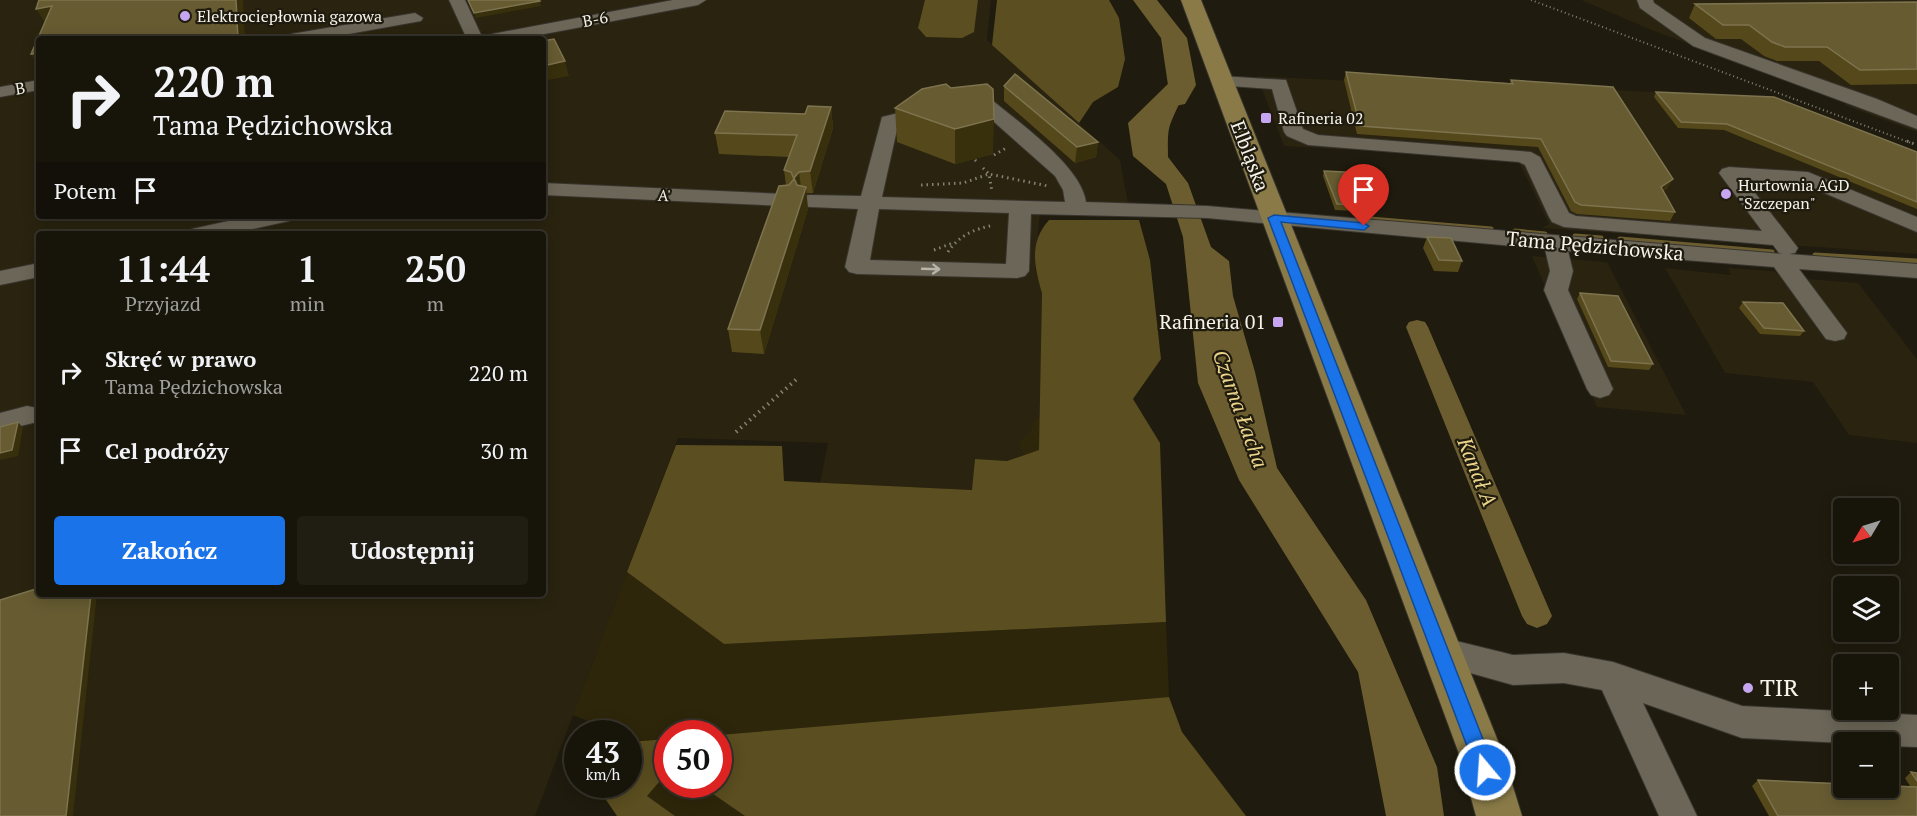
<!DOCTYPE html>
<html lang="pl">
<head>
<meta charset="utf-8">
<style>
	body { margin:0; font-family:"PT Serif",serif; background:#201d13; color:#f1f3f6; height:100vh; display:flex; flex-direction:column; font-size:22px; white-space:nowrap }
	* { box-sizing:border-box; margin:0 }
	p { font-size:20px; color:#9e9e9c }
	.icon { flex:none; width:33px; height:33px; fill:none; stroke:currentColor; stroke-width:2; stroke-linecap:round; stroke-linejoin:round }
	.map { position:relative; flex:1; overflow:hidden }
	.details { position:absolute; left:36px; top:231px; width:510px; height:366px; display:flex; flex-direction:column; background:#17140a; border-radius:6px; box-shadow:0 3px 15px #0003,0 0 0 2px #36332b }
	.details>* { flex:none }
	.guide { position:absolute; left:36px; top:36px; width:510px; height:183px; border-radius:6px; box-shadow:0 3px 15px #0003,0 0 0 2px #36332b; background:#17140a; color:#f1f3f6; overflow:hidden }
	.needle { width:39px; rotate:232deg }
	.controls { position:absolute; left:1833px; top:498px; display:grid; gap:12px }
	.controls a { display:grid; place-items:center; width:66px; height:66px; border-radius:6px; background:#17140a; box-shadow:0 3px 15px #0003,0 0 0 2px #36332b; font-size:30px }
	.speed { position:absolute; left:564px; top:720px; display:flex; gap:12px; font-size:30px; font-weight:700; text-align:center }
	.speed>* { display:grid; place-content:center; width:78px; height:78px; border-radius:50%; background:#17140a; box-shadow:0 3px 15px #0003,0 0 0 2px #36332b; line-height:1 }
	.speed small { font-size:15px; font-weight:400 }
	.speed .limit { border:9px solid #d22; background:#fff; color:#111 }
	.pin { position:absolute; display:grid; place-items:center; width:51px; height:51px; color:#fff; margin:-62px -26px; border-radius:50% 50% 50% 0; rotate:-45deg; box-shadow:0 0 6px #0007 }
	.pin .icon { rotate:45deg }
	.me { position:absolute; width:66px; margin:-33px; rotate:342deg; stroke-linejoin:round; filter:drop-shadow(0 0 4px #0008) }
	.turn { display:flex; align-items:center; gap:21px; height:126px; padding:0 18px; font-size:27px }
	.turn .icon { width:78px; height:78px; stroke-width:2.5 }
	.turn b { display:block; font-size:42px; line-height:51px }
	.then { display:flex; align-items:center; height:57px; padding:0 18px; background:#0003; gap:12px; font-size:22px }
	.eta { display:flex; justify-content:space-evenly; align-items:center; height:102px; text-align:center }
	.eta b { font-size:36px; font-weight:600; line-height:42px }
	.primary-button { display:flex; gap:12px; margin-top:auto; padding:12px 18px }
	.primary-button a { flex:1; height:69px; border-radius:6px; background:#1a73e8; color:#fff; font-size:24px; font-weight:600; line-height:69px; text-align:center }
	.primary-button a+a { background:#201d13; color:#f1f3f6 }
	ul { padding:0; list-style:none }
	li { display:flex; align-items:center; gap:18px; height:78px; padding:0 18px }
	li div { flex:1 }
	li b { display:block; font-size:22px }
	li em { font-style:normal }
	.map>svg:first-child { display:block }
	.built { fill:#29230f; fill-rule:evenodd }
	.green { fill:#2e260a }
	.forest { fill:#5b4e20 }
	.water { fill:#6b5d2f }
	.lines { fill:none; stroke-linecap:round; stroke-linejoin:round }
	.stream { stroke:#6b5d2f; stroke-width:5 }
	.canal { fill:#6b5d2f; fill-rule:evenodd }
	.river { fill:#6b5d2f; fill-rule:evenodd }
	.minor-casing { stroke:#38352f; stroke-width:2 }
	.major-casing { stroke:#38352f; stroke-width:2 }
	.path-far2 { stroke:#858177; stroke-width:2; stroke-dasharray:1 3; stroke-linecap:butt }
	.path-far1 { stroke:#858177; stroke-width:3; stroke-dasharray:1.5 4; stroke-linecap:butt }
	.path { stroke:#858177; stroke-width:4; stroke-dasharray:1.5 4.5; stroke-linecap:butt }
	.minor { fill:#6b6657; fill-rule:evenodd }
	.major { fill:#897a47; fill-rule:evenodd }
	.wall { fill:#55491b }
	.shaded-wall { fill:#382f0c }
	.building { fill:#665b31; stroke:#7d734e; stroke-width:1.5 }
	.oneway { stroke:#b7b4a8 }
	.route { fill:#1a73e8; stroke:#114b97; stroke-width:1.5 }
	.poi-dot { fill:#c6a6f0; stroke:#1f1b0e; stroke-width:2 }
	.labels { text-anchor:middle; stroke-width:4.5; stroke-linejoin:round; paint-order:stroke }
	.far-poi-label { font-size:16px; fill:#f6f3eb; stroke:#1f1b0e; text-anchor:start }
	.far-street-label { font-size:16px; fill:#f6f3eb; stroke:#1f1b0e }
	.street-label { font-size:20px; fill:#f6f3eb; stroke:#1f1b0e }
	.poi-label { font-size:20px; fill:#f6f3eb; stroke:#1f1b0e; text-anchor:end }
	.water-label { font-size:21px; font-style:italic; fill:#ebd48a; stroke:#1f1b0e }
	.near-poi-label { font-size:24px; fill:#f6f3eb; stroke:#1f1b0e; text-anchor:start }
</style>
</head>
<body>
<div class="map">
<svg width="1917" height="816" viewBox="0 0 1917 816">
	<rect width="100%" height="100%" fill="#1f1b0e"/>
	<g class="built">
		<path d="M0,0H991L987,40L1120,160L1128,203L1041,202L1035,268L1042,292L1040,450L1007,461L975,459L973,490L820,483L828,443L678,438L535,816H0ZM39,39H543V216H39ZM39,234H543V594H39Z"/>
		<path d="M1581,0H1917V132L1844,105L1849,102L1654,31Z"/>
		<path d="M1257,76L1415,84L1500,85L1765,97L1917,155V254L1542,228L1549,224L1520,164L1511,159L1284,146Z"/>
		<path d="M1532,256L1607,262L1686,415L1597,407Z"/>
		<path d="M1665,268L1731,275L1728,268L1773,271L1783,277L1858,283L1917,359V443L1849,435L1813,382L1725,373Z"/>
	</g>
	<g class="green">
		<path d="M1040,416V450L1025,455L1018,444L1019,442L1031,430L1033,421Z"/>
		<path d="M627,572L724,644L1166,622L1169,697L719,735L668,734L667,739L629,742L628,734L615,733V732L573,715Z"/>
		<path d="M667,773L668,784L700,785L745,816H675L647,796Z"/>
	</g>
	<g class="forest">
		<path d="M925,0H978L974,32L962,38L926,37L918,28Z"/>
		<path d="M997,0H1109L1119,18L1125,59L1118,87L1093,102L1079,123L992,45Z"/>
		<path d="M1049,220H1139L1150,260L1161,359L1133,399L1160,443L1166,622L724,644L627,572L676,445L782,446L784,481L972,490L975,459L1007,461L1039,450L1042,293C1034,266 1029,242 1049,220Z"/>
		<path d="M1169,697L1182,732L1246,816H745L700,785L718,784L719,735Z"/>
		<path d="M667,739V773L647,796L675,816H617L596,785L628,784L629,742Z"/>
	</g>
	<path class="water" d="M1169,39C1207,73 1184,87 1170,125C1167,134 1168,147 1168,157L1188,183L1211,247L1229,261L1233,296L1255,372L1277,468L1366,600L1437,767L1444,816H1386L1358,672L1239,480L1198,383L1183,237L1166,184L1133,156L1128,123L1173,79Z"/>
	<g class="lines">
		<g class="stream">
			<path d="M1370,219L1491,229"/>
			<path d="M1515,231L1545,234"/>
			<path d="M1575,236L1601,238"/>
			<path d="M1620,239L1772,252"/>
			<path d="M1815,255L1917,261"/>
		</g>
		<path class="canal" d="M1417,320L1425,322L1428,327L1552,616L1547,624L1537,628L1527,624L1522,616L1406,327L1409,322Z"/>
		<path class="river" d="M1133,0H1157L1187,38L1196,85L1185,104L1175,106L1165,104L1161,98L1168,85L1161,38Z"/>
		<defs>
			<g id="minor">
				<path d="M449,0H465L483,39H467Z"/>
				<path d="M673,0H706L698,5L518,39H484L492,34Z"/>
				<path d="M1637,0H1653L1654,3L1705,38L1877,99L1917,116V129L1693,46L1640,8Z"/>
				<path d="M415,13L423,18L421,21L321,39H283L291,34Z"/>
				<path d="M1221,76L1286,80L1303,129L1318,135L1531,152L1540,157L1569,213L1576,216L1762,231L1719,173L1722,169L1729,167L1808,172L1917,217V232L1798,182L1745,180L1798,248L1795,253L1789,254L1917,264V278L1799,269L1847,333L1844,339L1835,341L1826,339L1774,267L1568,251L1573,271L1568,290L1613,389L1609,395L1600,398L1591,395L1587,389L1544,290L1550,271L1545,249L1207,218L1031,214L1029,271L1025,276L1017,278L857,274L849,272L845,267L858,209L810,207L802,206L799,201L802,196L810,195L861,196L882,117L979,93L986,95C1015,120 1081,165 1086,202L1207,206L1783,254L1779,253L1773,245L1564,227L1552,222L1549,217L1525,165L1519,162L1308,145L1287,136L1284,132L1272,89L1215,85L1212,81L1215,77ZM975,105L1055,176L1063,190L1065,202L882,197L898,125ZM879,209L1009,213L1006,264L870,260Z"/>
				<path d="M39,80V90L0,97V87Z"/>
				<path d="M543,183L784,194L792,195L795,200L792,205L784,206L543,195Z"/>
				<path d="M251,216H292L289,221L230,234H189L192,229Z"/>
				<path d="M39,263V277L0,285V271Z"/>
				<path d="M27,406L37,408L39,412L37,422L0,431V413Z"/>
				<path d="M1440,637L1513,655L1564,653L1613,662L1742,706L1917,715V747L1888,746V742L1844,743L1742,738L1643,703L1697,816H1659L1602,690L1564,683L1513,685L1428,661L1423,651L1428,641Z"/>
			</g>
			<path id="major" d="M1181,0H1201L1502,751L1522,816H1476L1458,751Z"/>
		</defs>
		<use href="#minor" class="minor-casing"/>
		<use href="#major" class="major-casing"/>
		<path class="path-far2" d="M1531,0L1911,143"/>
		<g class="path-far1">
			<path d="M1907,141L1917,145"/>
			<path d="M994,155L1008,147"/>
			<path d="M975,160L977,162"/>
			<path d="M983,168L989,174L992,192"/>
			<path d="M921,185L963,183L989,174L1048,186"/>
			<path d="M934,250L953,243"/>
			<path d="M948,252C959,235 975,229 994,225"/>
		</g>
		<path class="path" d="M736,432L798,378"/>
		<use href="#minor" class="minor"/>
		<use href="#major" class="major"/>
	</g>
	<g class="wall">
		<path d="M1917,2V84L1851,85L1819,61H1777L1764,56L1741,39H1716L1689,18L1695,4Z"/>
		<path d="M1346,72L1510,83L1511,80L1668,188L1663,191L1675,212L1670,221L1577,214L1571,211L1538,147L1357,134L1344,80Z"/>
		<path d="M946,84L993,154L955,164L897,142L895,108Z"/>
		<path d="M1004,86L1098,142L1096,157L1075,163L1004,101Z"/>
		<path d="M1656,92L1917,152V209L1724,130L1678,128L1654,97Z"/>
		<path d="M831,107L833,128L813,193H806L808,209L764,354L732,352L728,329L786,185L784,170L789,157L719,154L715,133Z"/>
		<path d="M1324,171L1359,205L1357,211L1335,210L1323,176Z"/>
		<path d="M1427,237L1462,261L1458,272L1434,271L1423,248Z"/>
		<path d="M1580,293L1653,364L1649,370L1608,367L1577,299Z"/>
		<path d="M1743,302L1804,331L1800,336L1760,334L1739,308Z"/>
		<path d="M1911,772L1917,773V816H1769L1752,786L1758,780L1910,786L1905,778Z"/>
	</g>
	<g class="shaded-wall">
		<path d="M236,0H243L245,39H238Z"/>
		<path d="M540,1L541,6L476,18L474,13Z"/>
		<path d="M52,6L46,24L36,9Z"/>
		<path d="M39,53V67L31,54Z"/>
		<path d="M565,61L569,76L543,81V66Z"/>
		<path d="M831,107L833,128L813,193L810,171Z"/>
		<path d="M994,119L993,154L955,164V129Z"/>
		<path d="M1098,142L1096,157L1075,163L1077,147Z"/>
		<path d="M799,172L802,194L794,178Z"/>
		<path d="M1673,179L1668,188L1656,195L1661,187Z"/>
		<path d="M806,187L808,209L764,354L760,330Z"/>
		<path d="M18,422L23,428L18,456L0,460V453Z"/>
		<path d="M91,594H97L73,816H66Z"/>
	</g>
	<g class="building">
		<path d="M39,0H236L238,39H39V53L31,54L52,6L36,9Z"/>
		<path d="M468,0H539L540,1L474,13Z"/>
		<path d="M1917,2V69L1860,70L1827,47H1785L1772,42L1749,25H1723L1695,4Z"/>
		<path d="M554,39L565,61L543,66V41Z"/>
		<path d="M1346,72L1513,84L1511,80L1613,87L1673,179L1661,187L1675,212L1581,205L1575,202L1541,139L1360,126Z"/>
		<path d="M1015,74L1098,142L1077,147L1004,86Z"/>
		<path d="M946,84L951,88L987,84L993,89L994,119L955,129L895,108L922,89Z"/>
		<path d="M1656,92L1774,97L1917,152V202L1727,124L1681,122Z"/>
		<path d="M808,106L831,107L810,171L799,172L794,178L797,185L806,187L760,330L728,329L779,186L789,185L794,179L791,172L784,170L797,135L715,133L725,111L805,114Z"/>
		<path d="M1324,171L1345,172L1359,205L1337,204Z"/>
		<path d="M1427,237L1451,238L1462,261L1439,260Z"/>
		<path d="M1580,293L1618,296L1653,364L1611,361Z"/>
		<path d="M1743,302L1783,303L1804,331L1764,328Z"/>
		<path d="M18,422L12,450L0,453V427Z"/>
		<path d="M39,588V594H91L66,816H0V600Z"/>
		<path d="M1911,772L1917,773V781Z"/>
		<path d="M1758,780L1844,784V788H1888V786L1917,787V816H1778Z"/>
	</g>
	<defs><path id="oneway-shaft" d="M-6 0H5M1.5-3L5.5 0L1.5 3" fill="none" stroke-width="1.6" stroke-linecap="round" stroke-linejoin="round" transform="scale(1.5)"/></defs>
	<use class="oneway" href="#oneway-shaft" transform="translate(931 269) rotate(2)"/>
	<path class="route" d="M1274,215L1364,223L1369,226L1364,230L1281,222L1495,770L1492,776L1485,779L1479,776L1476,770L1268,218Z"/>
	<g class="poi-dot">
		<circle cx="185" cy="16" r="6"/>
		<rect x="1260" y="112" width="12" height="12" rx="3"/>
		<circle cx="1726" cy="194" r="6"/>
		<rect x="1272" y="316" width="12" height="12" rx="3"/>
		<circle cx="1748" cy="688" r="6"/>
	</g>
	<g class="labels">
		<g class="far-poi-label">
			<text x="197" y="22">Elektrociepłownia gazowa</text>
			<text x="1278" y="124">Rafineria 02</text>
			<text x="1738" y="191">Hurtownia AGD<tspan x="1738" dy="18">"Szczepan"</tspan></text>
		</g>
		<g class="far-street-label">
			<text transform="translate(595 19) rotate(-11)" y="6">B-6</text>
			<text transform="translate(20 88) rotate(-10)" y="6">B</text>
			<text transform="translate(664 195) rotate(3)" y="6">A'</text>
		</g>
		<g class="street-label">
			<text transform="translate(1250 156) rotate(69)" y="7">Elbląska</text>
			<text transform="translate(1595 246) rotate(5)" y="7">Tama Pędzichowska</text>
		</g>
		<g class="poi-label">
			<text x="1266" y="329">Rafineria 01</text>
		</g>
		<g class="water-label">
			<text transform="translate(1240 409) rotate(70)" y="7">Czarna Łacha</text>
			<text transform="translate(1477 472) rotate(68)" y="7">Kanał A</text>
		</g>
		<g class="near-poi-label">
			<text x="1760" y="696">TIR</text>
		</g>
	</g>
</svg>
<div class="controls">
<a><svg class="needle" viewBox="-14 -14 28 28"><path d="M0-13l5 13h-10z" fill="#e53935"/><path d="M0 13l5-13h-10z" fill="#9e9e9c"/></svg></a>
<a><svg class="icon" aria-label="layers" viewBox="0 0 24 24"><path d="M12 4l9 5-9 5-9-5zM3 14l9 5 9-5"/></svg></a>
<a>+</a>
<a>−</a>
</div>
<div class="speed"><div>43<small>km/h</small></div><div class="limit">50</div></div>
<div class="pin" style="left:1364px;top:226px;background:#d93025"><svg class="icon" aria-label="arrive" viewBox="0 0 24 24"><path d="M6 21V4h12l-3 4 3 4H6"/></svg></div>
<svg class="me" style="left:1485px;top:770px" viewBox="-20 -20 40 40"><circle r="17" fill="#1a73e8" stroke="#fff" stroke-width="3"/><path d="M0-11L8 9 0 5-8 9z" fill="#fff"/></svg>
<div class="guide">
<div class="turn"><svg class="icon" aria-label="right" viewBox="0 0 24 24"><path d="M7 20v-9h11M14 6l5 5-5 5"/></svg><div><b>220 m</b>Tama Pędzichowska</div></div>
<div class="then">Potem<svg class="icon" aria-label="arrive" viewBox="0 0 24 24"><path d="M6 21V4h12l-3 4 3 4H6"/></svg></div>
</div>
<section class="details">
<div class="eta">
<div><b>11:44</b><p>Przyjazd</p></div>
<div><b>1</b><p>min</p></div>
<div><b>250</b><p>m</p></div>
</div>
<ul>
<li><svg class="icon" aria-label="right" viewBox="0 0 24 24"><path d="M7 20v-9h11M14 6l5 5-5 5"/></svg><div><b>Skręć w prawo</b><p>Tama Pędzichowska</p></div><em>220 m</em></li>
<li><svg class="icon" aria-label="arrive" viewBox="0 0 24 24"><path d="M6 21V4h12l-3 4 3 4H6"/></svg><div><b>Cel podróży</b></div><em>30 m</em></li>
</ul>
<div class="primary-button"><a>Zakończ</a><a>Udostępnij</a></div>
</section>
</div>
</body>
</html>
